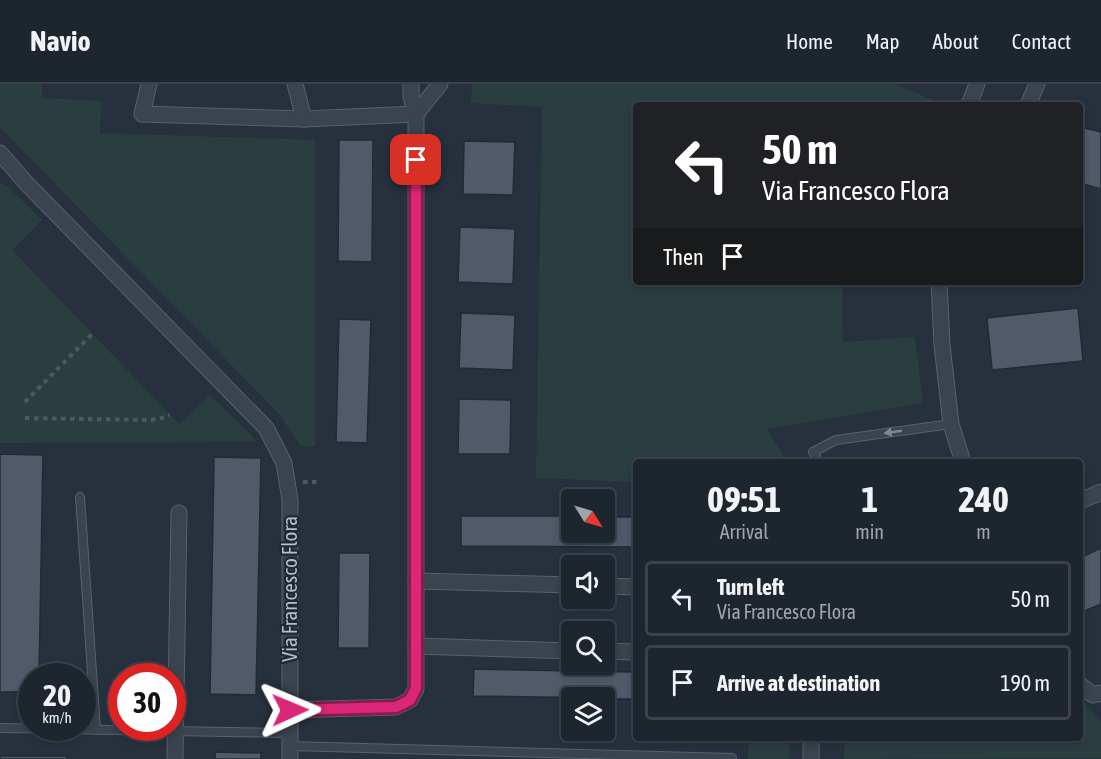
<!DOCTYPE html>
<html lang="en">
<head>
<meta charset="utf-8">
<style>
	body { margin:0; font-family:"Asap Condensed",sans-serif; background:#2a313a; color:#f1f3f6; height:100vh; display:flex; flex-direction:column; font-size:22px; white-space:nowrap }
	* { box-sizing:border-box; margin:0 }
	p { font-size:20px; color:#a0a5aa }
	.icon { flex:none; width:33px; height:33px; fill:none; stroke:currentColor; stroke-width:2; stroke-linecap:round; stroke-linejoin:round }
	.map { position:relative; flex:1; overflow:hidden }
	.sheet { position:absolute; left:633px; top:375px; width:450px; height:282px; display:flex; flex-direction:column; background:#1d252e; border-radius:6px; box-shadow:0 3px 9px #0003,0 0 0 2px #3b424a }
	.sheet>* { flex:none }
	.banner { position:absolute; left:633px; top:18px; width:450px; height:183px; border-radius:6px; box-shadow:0 3px 9px #0003,0 0 0 2px #3b424a; background:#202124; color:#fff; overflow:hidden }
	.needle { width:39px; rotate:127deg }
	.buttons { position:absolute; left:561px; top:405px; display:grid; gap:12px }
	.buttons a { display:grid; place-items:center; width:54px; height:54px; border-radius:6px; background:#1d252e; box-shadow:0 3px 9px #0003,0 0 0 2px #3b424a; font-size:30px }
	.speed { position:absolute; left:18px; top:579px; display:flex; gap:12px; font-size:30px; font-weight:700; text-align:center }
	.speed>* { display:grid; place-content:center; width:78px; height:78px; border-radius:50%; background:#1d252e; box-shadow:0 3px 9px #0003,0 0 0 2px #3b424a; line-height:1 }
	.speed small { font-size:15px; font-weight:400 }
	.speed .limit { border:9px solid #d22; background:#fff; color:#111 }
	.pin { position:absolute; display:grid; place-items:center; width:51px; height:51px; color:#fff; margin:-26px; border-radius:12px; box-shadow:0 3px 9px #0006 }
	.me { position:absolute; width:66px; margin:-33px; rotate:89deg; stroke-linejoin:round; filter:drop-shadow(0 0 4px #0008) }
	.turn { display:flex; align-items:center; gap:21px; height:126px; padding:0 30px; font-size:27px }
	.turn .icon { width:78px; height:78px; stroke-width:2.5 }
	.turn b { display:block; font-size:42px; line-height:51px }
	.then { display:flex; align-items:center; height:57px; padding:0 30px; background:#0003; gap:12px; font-size:22px }
	.eta { display:flex; justify-content:space-evenly; align-items:center; height:102px; text-align:center }
	.eta b { font-size:36px; font-weight:700; line-height:42px }
	ul { padding:0; list-style:none }
	li { display:flex; align-items:center; gap:18px; height:75px; margin:0 12px 9px; padding:0 18px; border:3px solid #3b424a; border-radius:6px }
	li div { flex:1 }
	li b { display:block; font-size:22px }
	li em { font-style:normal }
	header { display:flex; align-items:center; gap:36px; box-sizing:border-box; height:84px; padding:0 30px; background:#1d252e; border-bottom:2px solid #3b424a }
	header strong { font-size:28px }
	nav { display:flex; gap:33px; margin-inline-start:auto; font-size:21px }
	.map>svg:first-child { display:block }
	.green { fill:#2a3e40 }
	.building { fill:#505a68; stroke:#212a35; stroke-width:1.5 }
	.lines { fill:none; stroke-linecap:round; stroke-linejoin:round }
	.service-casing { stroke:#58616c; stroke-width:10 }
	.minor-casing { stroke:#58616c; stroke-width:17 }
	.path { stroke:#495b5e; stroke-width:4; stroke-dasharray:4.5 4.5; stroke-linecap:butt }
	.service { stroke:#3a434e; stroke-width:8 }
	.minor { stroke:#3a434e; stroke-width:15 }
	.oneway { fill:#7f8792 }
	.route-casing { stroke:#8e194d; stroke-width:15 }
	.route { stroke:#db2777; stroke-width:10 }
	.labels { text-anchor:middle; stroke-width:4.5; stroke-linejoin:round; paint-order:stroke }
	.street-label { font-size:21px; fill:#b7bec9; stroke:#1f2833 }
</style>
</head>
<body>
<header>
<strong>Navio</strong>
<nav><a>Home</a><a>Map</a><a>About</a><a>Contact</a></nav>
</header>
<div class="map">
<svg width="1101" height="675" viewBox="0 0 1101 675">
	<rect width="100%" height="100%" fill="#27313e"/>
	<g class="green">
		<path d="M0,0H42V14L101,17L100,49L315,56V362H301L279,330L0,43Z"/>
		<path d="M472,0H894L941,19L940,21H636V198H842L843,258L915,253L923,319L767,345L787,378H636V398L536,394L542,23L471,19Z"/>
		<path d="M0,99L6,101L42,136L12,166L179,340L210,311L251,351L256,358L0,359Z"/>
		<path d="M1080,613L1101,638V674L844,675L845,654H1080Z"/>
		<path d="M749,654H789V675H748Z"/>
	</g>
	<g class="building">
		<path d="M1080,43L1101,48V105L1080,99Z"/>
		<path d="M339,56H373L372,178L338,177Z"/>
		<path d="M464,57L515,58L513,111L463,110Z"/>
		<path d="M460,143L515,145L513,200L458,198Z"/>
		<path d="M1078,224L1083,277L992,286L987,234Z"/>
		<path d="M461,229L515,231L513,286L459,284Z"/>
		<path d="M339,235L371,236L367,359L336,358Z"/>
		<path d="M459,315L511,316L510,370H458Z"/>
		<path d="M0,370L43,371L39,592H32V608H0Z"/>
		<path d="M214,373L261,374L256,611L210,610Z"/>
		<path d="M461,432H572V448H604V433H636V463L461,462Z"/>
		<path d="M1101,464V520L1080,529V474Z"/>
		<path d="M339,469H370L369,564H338Z"/>
		<path d="M474,585L636,588V615H604V614L473,612Z"/>
		<path d="M215,668L261,669V675H215Z"/>
		<rect x="0" y="672" width="67" height="3"/>
	</g>
	<g class="lines">
		<defs>
			<g id="service">
				<path d="M888,198H909"/>
				<path d="M819,378L813,368L836,356L951,340"/>
				<path d="M80,413L96,646"/>
				<path d="M1,644L290,649"/>
				<path d="M290,662L732,674"/>
			</g>
			<g id="minor">
				<path d="M149,0L142,30L304,35L416,30L440,0"/>
				<path d="M295,0L304,35"/>
				<path d="M969,21L977,0"/>
				<path d="M1028,21L1037,0"/>
				<path d="M0,69L28,101L266,344L284,379L290,416V675"/>
				<path d="M939,198L942,261L951,340L963,378"/>
				<path d="M1080,417L1101,408"/>
				<path d="M416,497L572,501"/>
				<path d="M604,502L636,503"/>
				<path d="M416,562L572,567"/>
				<path d="M604,567L636,568"/>
				<path d="M1080,601L1093,611L1101,609"/>
				<path d="M290,626L396,623L410,616L416,605V30L411,13V0"/>
				<path d="M811,654V675"/>
				<path d="M175,675L179,429"/>
			</g>
		</defs>
		<use href="#service" class="service-casing"/>
		<use href="#minor" class="minor-casing"/>
		<g class="path">
			<path d="M25,318L92,250"/>
			<path d="M25,334L151,336L162,334L170,331"/>
			<path d="M303,398H318"/>
		</g>
		<use href="#service" class="service"/>
		<use href="#minor" class="minor"/>
	</g>
	<defs><path id="oneway-solid" d="M-6-.8H1V-3.2L6.5 0L1 3.2V.8H-6Z" transform="scale(1.5)"/></defs>
	<use class="oneway" href="#oneway-solid" transform="translate(893 348) rotate(172)"/>
	<g class="lines">
		<defs>
			<path id="route" d="M290,626L396,623L410,616L416,604V76"/>
		</defs>
		<use href="#route" class="route-casing"/>
		<use href="#route" class="route"/>
	</g>
	<g class="labels">
		<g class="street-label">
			<text transform="translate(290 505) rotate(-90)" y="7">Via Francesco Flora</text>
		</g>
	</g>
</svg>
<div class="buttons">
<a><svg class="needle" viewBox="-14 -14 28 28"><path d="M0-13l5 13h-10z" fill="#e53935"/><path d="M0 13l5-13h-10z" fill="#a0a5aa"/></svg></a>
<a><svg class="icon" aria-label="sound" viewBox="0 0 24 24"><path d="M4 9h4l5-4v14l-5-4H4zM17 9q2 3 0 6"/></svg></a>
<a><svg class="icon" aria-label="search" viewBox="0 0 24 24"><circle cx="10" cy="10" r="6"/><path d="M15 15l6 6"/></svg></a>
<a><svg class="icon" aria-label="layers" viewBox="0 0 24 24"><path d="M12 4l9 5-9 5-9-5zM3 14l9 5 9-5"/></svg></a>
</div>
<div class="speed"><div>20<small>km/h</small></div><div class="limit">30</div></div>
<div class="pin" style="left:416px;top:76px;background:#d93025"><svg class="icon" aria-label="arrive" viewBox="0 0 24 24"><path d="M6 21V4h12l-3 4 3 4H6"/></svg></div>
<svg class="me" style="left:290px;top:626px" viewBox="-20 -20 40 40"><path d="M0-17L14 15 0 8-14 15z" fill="#db2777" stroke="#fff" stroke-width="4"/></svg>
<div class="banner">
<div class="turn"><svg class="icon" aria-label="left" viewBox="0 0 24 24"><path d="M17 20v-9H6M10 6l-5 5 5 5"/></svg><div><b>50 m</b>Via Francesco Flora</div></div>
<div class="then">Then<svg class="icon" aria-label="arrive" viewBox="0 0 24 24"><path d="M6 21V4h12l-3 4 3 4H6"/></svg></div>
</div>
<section class="sheet">
<div class="eta">
<div><b>09:51</b><p>Arrival</p></div>
<div><b>1</b><p>min</p></div>
<div><b>240</b><p>m</p></div>
</div>
<ul>
<li><svg class="icon" aria-label="left" viewBox="0 0 24 24"><path d="M17 20v-9H6M10 6l-5 5 5 5"/></svg><div><b>Turn left</b><p>Via Francesco Flora</p></div><em>50 m</em></li>
<li><svg class="icon" aria-label="arrive" viewBox="0 0 24 24"><path d="M6 21V4h12l-3 4 3 4H6"/></svg><div><b>Arrive at destination</b></div><em>190 m</em></li>
</ul>
</section>
</div>
</body>
</html>
